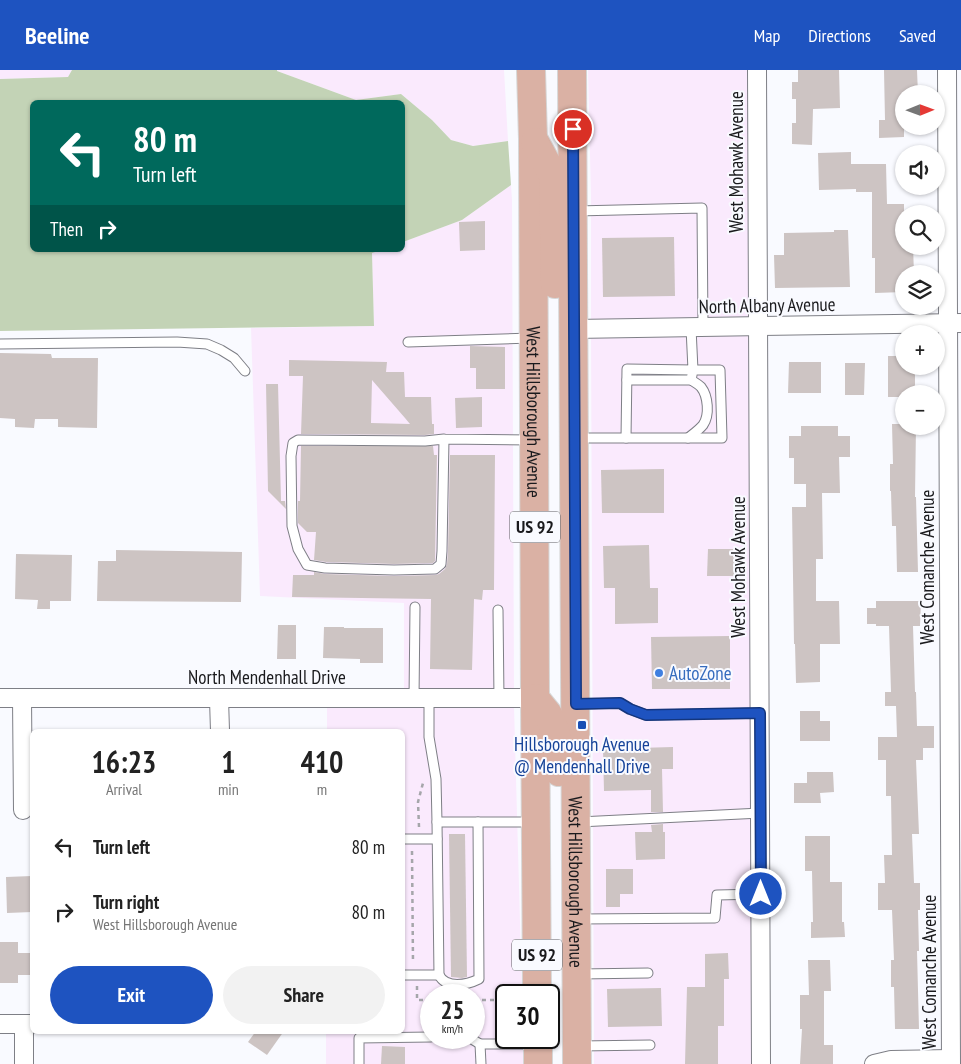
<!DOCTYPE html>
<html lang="en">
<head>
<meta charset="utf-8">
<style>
	body { margin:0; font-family:"PT Sans Narrow",sans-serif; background:#f2f2f2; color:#222; height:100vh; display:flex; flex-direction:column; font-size:19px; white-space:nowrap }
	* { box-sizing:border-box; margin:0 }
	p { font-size:16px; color:#767676 }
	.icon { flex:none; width:28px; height:28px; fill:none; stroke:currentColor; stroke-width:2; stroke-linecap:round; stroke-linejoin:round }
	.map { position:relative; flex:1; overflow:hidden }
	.drawer { position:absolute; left:30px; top:659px; width:375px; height:305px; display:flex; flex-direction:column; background:#fff; border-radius:8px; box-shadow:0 1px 4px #0004 }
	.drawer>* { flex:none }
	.top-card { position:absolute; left:30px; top:30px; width:375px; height:152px; border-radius:8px; box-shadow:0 1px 4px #0004; background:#00695c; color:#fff; overflow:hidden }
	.needle { width:32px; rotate:89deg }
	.fabs { position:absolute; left:895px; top:15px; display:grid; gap:10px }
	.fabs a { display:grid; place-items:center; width:50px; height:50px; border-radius:50%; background:#fff; box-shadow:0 1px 4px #0004; font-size:25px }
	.speed { position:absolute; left:420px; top:914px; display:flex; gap:10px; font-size:25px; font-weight:700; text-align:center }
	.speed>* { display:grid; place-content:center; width:65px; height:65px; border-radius:50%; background:#fff; box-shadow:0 1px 4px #0004; line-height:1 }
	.speed small { font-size:12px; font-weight:400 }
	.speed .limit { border:2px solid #111; border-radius:8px; background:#fff; color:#111 }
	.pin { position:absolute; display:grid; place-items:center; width:42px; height:42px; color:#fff; margin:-21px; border:2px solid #fff; border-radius:50%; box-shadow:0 1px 5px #0007 }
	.me { position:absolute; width:55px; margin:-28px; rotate:0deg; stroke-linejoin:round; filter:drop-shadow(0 0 4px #0008) }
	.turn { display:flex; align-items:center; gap:18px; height:105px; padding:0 20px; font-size:22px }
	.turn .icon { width:65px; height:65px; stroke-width:2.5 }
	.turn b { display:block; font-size:35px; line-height:42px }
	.then { display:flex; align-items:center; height:48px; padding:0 20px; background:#0003; gap:10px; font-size:19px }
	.eta { display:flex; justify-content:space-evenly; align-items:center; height:85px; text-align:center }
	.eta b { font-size:30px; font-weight:800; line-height:35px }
	.cta { display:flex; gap:10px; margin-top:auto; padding:10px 20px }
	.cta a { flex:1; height:58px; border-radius:30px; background:#1e53c0; color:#fff; font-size:20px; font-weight:800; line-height:58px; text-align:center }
	.cta a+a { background:#f2f2f2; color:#222 }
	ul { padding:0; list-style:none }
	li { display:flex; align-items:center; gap:15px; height:65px; padding:0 20px }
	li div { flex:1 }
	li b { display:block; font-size:19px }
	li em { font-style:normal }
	header { display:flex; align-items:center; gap:30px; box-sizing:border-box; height:70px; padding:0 25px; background:#1e53c0; color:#fff }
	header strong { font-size:24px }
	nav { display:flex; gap:28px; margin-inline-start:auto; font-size:18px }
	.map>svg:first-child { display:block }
	.commercial { fill:#faeafd; fill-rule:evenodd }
	.green { fill:#c3d3b6 }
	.building { fill:#cdc4c3; fill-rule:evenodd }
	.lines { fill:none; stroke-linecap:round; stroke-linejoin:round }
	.service-casing { stroke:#7e7f86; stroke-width:11 }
	.minor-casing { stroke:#7e7f86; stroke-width:20 }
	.primary-casing { stroke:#d6d6d6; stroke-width:30 }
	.path { stroke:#a5a6aa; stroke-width:2.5; stroke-dasharray:4 4; stroke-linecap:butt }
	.service { stroke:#fff; stroke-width:9 }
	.minor { stroke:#fff; stroke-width:18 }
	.primary { stroke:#dab1a4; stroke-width:28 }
	.route-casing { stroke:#14367d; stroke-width:12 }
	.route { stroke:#1e53c0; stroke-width:9 }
	.shop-dot { fill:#3f7fe0; stroke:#f9faff; stroke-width:2 }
	.transit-dot { fill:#1a4fb4; stroke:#f9faff; stroke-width:2 }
	.labels { text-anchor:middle; stroke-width:4; stroke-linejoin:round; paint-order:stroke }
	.shield { fill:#f9faff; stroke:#5d5d61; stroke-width:1 }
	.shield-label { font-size:18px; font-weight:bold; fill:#1a1a1d }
	.street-label { font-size:19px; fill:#1a1a1d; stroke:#f9faff }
	.shop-label { font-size:19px; fill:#366cbe; stroke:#f9faff; text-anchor:start }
	.transit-label { font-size:19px; fill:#164399; stroke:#f9faff }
</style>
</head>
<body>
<header>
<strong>Beeline</strong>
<nav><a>Map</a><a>Directions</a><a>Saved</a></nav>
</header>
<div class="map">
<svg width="961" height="994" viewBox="0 0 961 994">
	<rect width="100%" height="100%" fill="#f9faff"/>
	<g class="commercial">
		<path d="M0,0H72L68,7L0,9Z"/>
		<path d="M277,0H504L508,71L473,76L451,70L432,50L401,24L356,30L277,1Z"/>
		<path d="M588,0H748L749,249L591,251V126Z"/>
		<path d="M511,115L512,130L514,621L404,620V533L260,526L251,258L374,256L372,183L381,180H402L403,172L462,150Z"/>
		<path d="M749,265L753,994H594L591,266Z"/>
		<path d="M327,636H514L522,925H506V968H523L524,994H326V961H402V661H327ZM431,925H474V968H431Z"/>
	</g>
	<path class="green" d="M72,0H277V1L356,30L401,24L432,50L451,70L473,76L508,71L511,115L462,150L403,172L402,32H32V180H381L372,183L374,256L0,261V9L68,7Z"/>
	<g class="building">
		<path d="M798,0H839L840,38L813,39L812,75L792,74V53H796V29H792V12H798Z"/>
		<path d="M884,0H917L918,24H904V67L879,68V50H885Z"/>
		<path d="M851,82V94H886L887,134H904V176H913L914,204H904V222L875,223V188H872V122H856V119L819,120L818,83Z"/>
		<path d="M485,151V180L460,181L459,152Z"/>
		<path d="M834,160H848L850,217L775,218L774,185H784V163L834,162Z"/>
		<path d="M674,167L675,226L603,227L602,168Z"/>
		<path d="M470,276L505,277V319H476V298H470Z"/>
		<path d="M0,283L51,284L52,288H98L97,358L58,357V349H35L34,358L15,357V349L0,348Z"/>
		<path d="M888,286H904V296H915V324H904V327H888Z"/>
		<path d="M289,290L387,292L386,302H404L405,327H431L432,354H434V364L425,365L301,364L303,306H289ZM372,310L405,348L410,354L371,353Z"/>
		<path d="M789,292H821V323H788Z"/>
		<path d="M845,293H865L864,325H845Z"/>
		<path d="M266,314H278L281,431H285L286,439L268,421Z"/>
		<path d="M482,327V357L456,358L455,328Z"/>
		<path d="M892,354H904V356H916L915,427H916L918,502H897L896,456H892L891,421H890V394H893Z"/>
		<path d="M801,356H838V366H850V387H839L840,423H822L823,489H816V531H839L840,574H820V612L796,613L795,574H794L792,437H806V414H794V388H789V366H801Z"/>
		<path d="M301,376H433L434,385H437L435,491L433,493L394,494L326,492L314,490L316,462H307L298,453V431H300Z"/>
		<path d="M450,385H495L494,520H483L482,530L474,529L472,600L430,599L431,529L292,527L293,505H314V502L325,504L394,506L435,505L439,504L445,499L447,494L448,481Z"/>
		<path d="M664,399V443H602L601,400Z"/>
		<path d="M649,475L650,518H658V553L615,554V518H604L603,476Z"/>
		<path d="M708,479H737L736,506H707Z"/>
		<path d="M116,480L242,482L241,532L97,531L98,491H116Z"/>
		<path d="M16,484L72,485L71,531H50V539H37L38,530L15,529Z"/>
		<path d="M876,531H921L920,556H913L915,622H916L917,656H934V678H923V690H916L919,764H912L914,813H920V840H918L919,881H917L919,959H895L894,917H891V890H894L892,840H878V813H885L884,785H892L891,726H886V690H878V667H897L896,636H885V622H891L889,556H876V554H867V538H876Z"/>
		<path d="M278,555H296V589H277Z"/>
		<path d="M324,557H344V558H383V593H360V589L323,588Z"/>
		<path d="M730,566V619H652L651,567Z"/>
		<path d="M800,641H820V651H830V671H800Z"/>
		<path d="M673,677V699H662L663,742H651V720L604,721L603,679Z"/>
		<path d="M807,702H833L834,722L820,723L821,733H794V713H807Z"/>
		<path d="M663,754V762H665V789L636,790L635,762H652L651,755Z"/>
		<path d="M449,764H465L467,907L462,908L451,907Z"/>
		<path d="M805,766H830V812H842V852H844L845,867L811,868V852H813L812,801H805Z"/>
		<path d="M606,799H633V824H620V837H606Z"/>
		<path d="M32,806V842L7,843L6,807Z"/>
		<path d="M0,872H18V883H32V905H18V913H0Z"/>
		<path d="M728,883L729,909H724V956H718V994H685L687,917H705V884Z"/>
		<path d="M808,890H830L831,921H824V975H833V994H800L802,959H800V925H809Z"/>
		<path d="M661,918L662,956L608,957L607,919Z"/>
		<path d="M256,961H284L267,985L248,972Z"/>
		<path d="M382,976L405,977V994H381Z"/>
	</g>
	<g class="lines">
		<defs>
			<g id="service">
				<path d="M576,141L702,138L703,257"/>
				<path d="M408,272L531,268"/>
				<path d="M0,274L177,272L207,274L221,280L234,288L245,301"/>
				<path d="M627,310H691C694,312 698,314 701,317C708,326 710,345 703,355C699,360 693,364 688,368"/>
				<path d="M576,368H722L720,300H693L691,310"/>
				<path d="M626,368L627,299L693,300L691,258"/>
				<path d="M444,369L442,481L441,494L435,499L394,500L325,498L307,495L298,479L292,456L291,386L293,373L298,370L425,371L444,369L532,370"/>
				<path d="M498,540L499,629"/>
				<path d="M414,629L415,537"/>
				<path d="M429,629V667L436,709L437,752H533"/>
				<path d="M578,634L620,633L630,639L646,645L760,643"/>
				<path d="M579,752L761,743"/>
				<path d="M402,769H437"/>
				<path d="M580,849L715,848L717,825L761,824"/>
				<path d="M580,904L648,903"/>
				<path d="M402,905H439L437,752"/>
				<path d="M439,905C446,919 467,915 479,909L478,752"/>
				<path d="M470,968L480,974H535"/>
				<path d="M480,974L481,994"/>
				<path d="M580,976L650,975"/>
				<path d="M359,994V968L431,967"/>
			</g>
			<g id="minor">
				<path d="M757,0L761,994"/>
				<path d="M947,0L951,994"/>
				<path d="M574,259L961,253"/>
				<path d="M0,628H535"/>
				<path d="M22,628L23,740"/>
				<path d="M219,629L220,661"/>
				<path d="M0,954H32"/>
				<path d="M24,954V994"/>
				<path d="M874,994L891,990L950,989"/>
			</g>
			<g id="primary">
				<path id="s1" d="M531,0L533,69L535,628L537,925"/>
				<path id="s2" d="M572,0L577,994"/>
				<path d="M535,72L553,105L555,214"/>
				<path d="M535,628L548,644L556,663L559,702"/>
				<path d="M538,968V994"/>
			</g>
		</defs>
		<use href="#service" class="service-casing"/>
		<use href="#minor" class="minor-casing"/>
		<use href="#primary" class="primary-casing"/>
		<g class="path">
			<path d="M419,757L418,732L423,713"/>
			<path d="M412,781L413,893"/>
			<path d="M417,916V930H431"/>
			<path d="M474,930H506"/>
		</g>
		<use href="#service" class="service"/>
		<use href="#minor" class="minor"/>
		<use href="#primary" class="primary"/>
	</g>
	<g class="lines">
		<defs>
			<path id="route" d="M573,59L576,634L620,633L630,639L646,645L760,643L761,824"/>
		</defs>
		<use href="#route" class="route-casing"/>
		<use href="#route" class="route"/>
	</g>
	<circle class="shop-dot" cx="659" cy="603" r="5"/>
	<rect class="transit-dot" x="577" y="650" width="10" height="10" rx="2.5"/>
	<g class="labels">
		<g class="shield">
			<rect x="510" y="441.5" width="50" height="31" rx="4"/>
			<rect x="512" y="869.5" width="50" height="31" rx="4"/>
		</g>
		<g class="shield-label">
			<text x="535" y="463">US 92</text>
			<text x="537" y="891">US 92</text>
		</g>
		<g class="street-label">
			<text transform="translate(736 92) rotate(-90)" y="7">West Mohawk Avenue</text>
			<text transform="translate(767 235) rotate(-1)" y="7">North Albany Avenue</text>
			<text dy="7" stroke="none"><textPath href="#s1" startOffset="342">West Hillsborough Avenue</textPath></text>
			<text transform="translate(738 497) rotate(-90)" y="7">West Mohawk Avenue</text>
			<text transform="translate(927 497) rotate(-90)" y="7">West Comanche Avenue</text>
			<text x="267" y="614">North Mendenhall Drive</text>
			<text dy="7" stroke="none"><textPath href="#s2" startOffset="812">West Hillsborough Avenue</textPath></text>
			<text transform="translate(929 902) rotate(-90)" y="7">West Comanche Avenue</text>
		</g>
		<g class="shop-label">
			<text x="669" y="610">AutoZone</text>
		</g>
		<g class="transit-label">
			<text x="582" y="681">Hillsborough Avenue<tspan x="582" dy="22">@ Mendenhall Drive</tspan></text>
		</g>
	</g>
</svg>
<div class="fabs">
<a><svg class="needle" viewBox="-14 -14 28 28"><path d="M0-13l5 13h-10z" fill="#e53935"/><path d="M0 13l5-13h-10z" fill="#767676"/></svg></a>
<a><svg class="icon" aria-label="sound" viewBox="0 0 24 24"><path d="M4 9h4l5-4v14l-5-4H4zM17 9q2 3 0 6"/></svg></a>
<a><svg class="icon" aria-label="search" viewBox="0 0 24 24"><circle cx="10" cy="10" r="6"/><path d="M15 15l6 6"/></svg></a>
<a><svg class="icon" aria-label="layers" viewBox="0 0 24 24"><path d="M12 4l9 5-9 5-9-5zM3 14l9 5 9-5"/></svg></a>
<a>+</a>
<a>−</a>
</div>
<div class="speed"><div>25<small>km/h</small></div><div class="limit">30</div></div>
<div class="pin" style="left:573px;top:59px;background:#d93025"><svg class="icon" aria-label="arrive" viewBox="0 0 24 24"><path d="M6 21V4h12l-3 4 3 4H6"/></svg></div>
<svg class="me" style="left:761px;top:824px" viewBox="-20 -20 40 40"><circle r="17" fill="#1e53c0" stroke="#fff" stroke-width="3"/><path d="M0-11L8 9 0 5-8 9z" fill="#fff"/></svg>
<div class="top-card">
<div class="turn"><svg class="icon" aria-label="left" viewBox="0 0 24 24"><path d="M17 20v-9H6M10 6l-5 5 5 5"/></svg><div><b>80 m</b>Turn left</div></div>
<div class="then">Then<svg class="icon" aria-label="right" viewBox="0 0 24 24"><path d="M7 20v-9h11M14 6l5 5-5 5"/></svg></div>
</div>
<section class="drawer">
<div class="eta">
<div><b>16:23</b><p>Arrival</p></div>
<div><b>1</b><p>min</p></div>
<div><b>410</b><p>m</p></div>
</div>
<ul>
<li><svg class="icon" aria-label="left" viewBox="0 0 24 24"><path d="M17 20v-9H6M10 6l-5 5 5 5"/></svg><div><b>Turn left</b></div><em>80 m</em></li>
<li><svg class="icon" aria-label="right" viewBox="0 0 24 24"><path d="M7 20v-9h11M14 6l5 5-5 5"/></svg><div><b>Turn right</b><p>West Hillsborough Avenue</p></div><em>80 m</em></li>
</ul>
<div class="cta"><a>Exit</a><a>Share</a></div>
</section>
</div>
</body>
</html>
